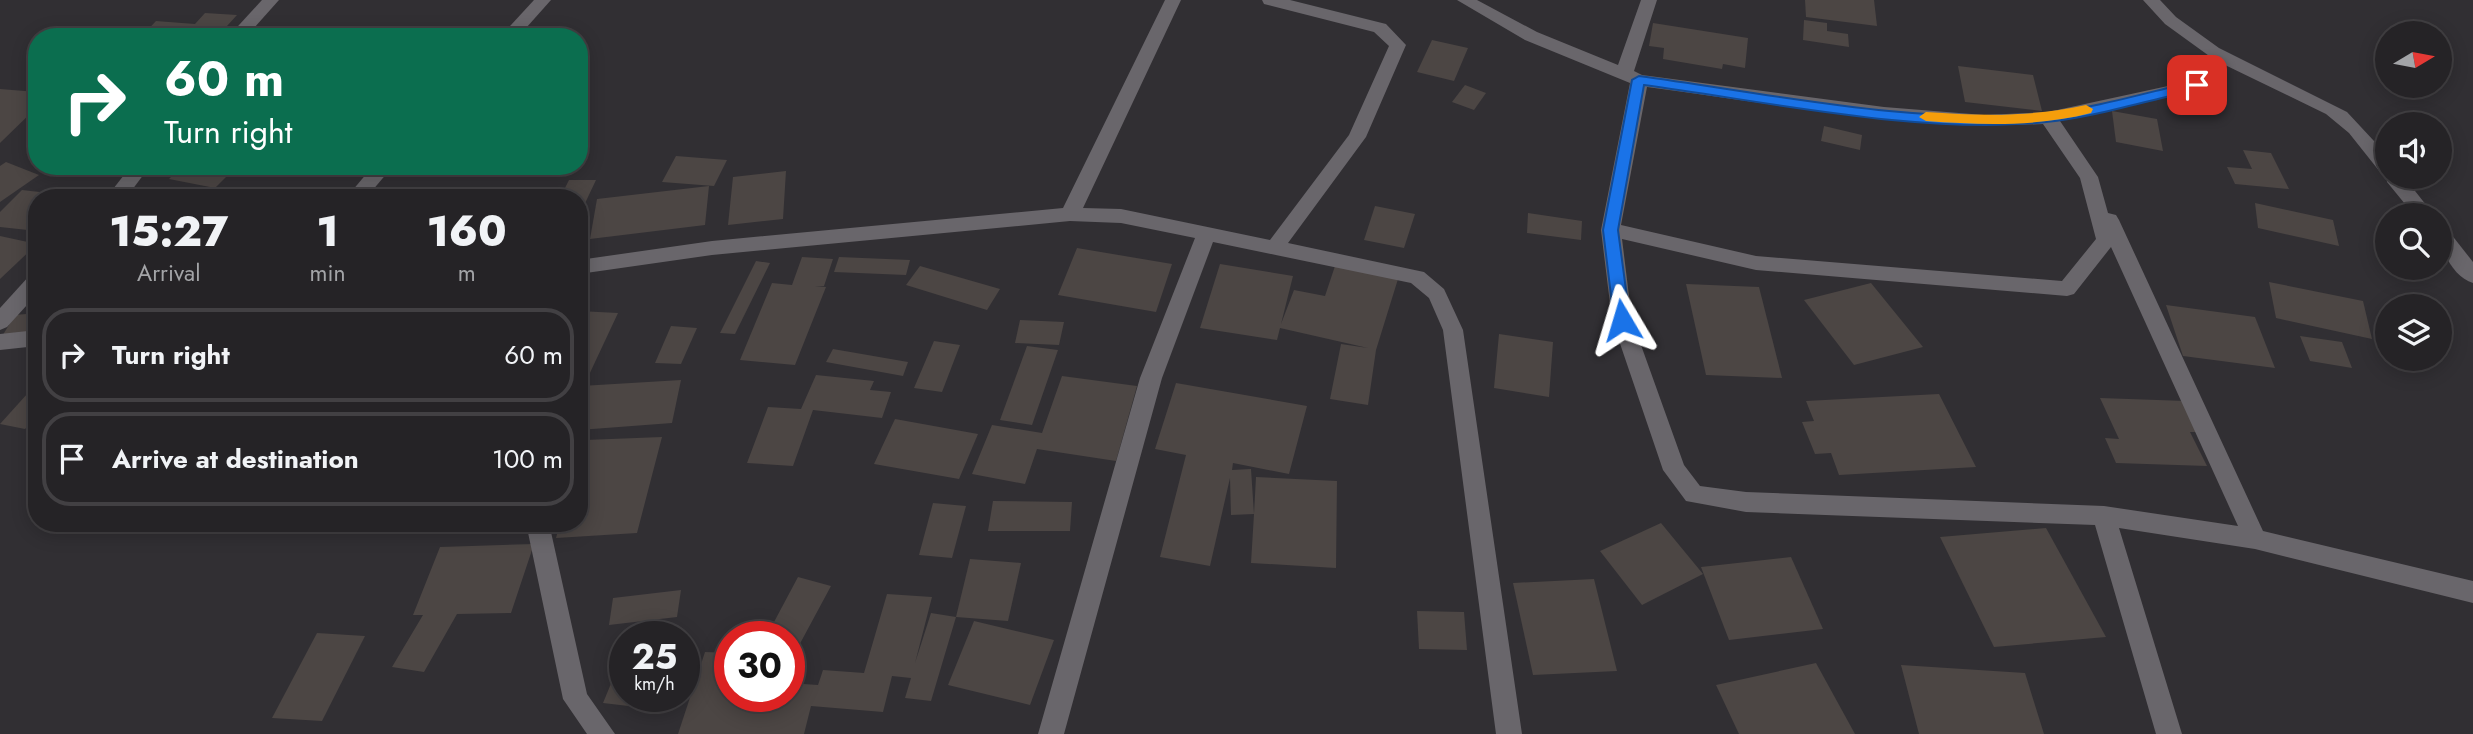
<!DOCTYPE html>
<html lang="en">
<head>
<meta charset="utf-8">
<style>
	body { margin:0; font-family:Jost,sans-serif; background:#312f32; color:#f1f3f6; height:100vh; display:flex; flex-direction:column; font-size:26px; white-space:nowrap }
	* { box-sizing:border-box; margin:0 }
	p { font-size:23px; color:#a3a4a7 }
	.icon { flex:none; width:38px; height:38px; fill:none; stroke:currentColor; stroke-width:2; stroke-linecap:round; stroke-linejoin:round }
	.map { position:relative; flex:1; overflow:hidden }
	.drawer { position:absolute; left:28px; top:189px; width:560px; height:343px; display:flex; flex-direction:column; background:#252326; border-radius:28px; box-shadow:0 4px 18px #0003,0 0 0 2px #424043 }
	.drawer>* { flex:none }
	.top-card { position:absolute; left:28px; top:28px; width:560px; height:147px; border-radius:28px; box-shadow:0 4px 18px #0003,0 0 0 2px #424043; background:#0b6e4f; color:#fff; overflow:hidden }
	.needle { width:46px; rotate:80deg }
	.controls { position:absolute; left:2375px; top:21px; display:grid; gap:14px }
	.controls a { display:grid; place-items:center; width:77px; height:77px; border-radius:50%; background:#252326; box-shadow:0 4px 18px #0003,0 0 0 2px #424043; font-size:35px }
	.speed { position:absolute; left:609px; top:621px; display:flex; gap:14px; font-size:35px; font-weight:700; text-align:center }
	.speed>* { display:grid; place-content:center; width:91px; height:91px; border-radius:50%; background:#252326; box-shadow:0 4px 18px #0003,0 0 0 2px #424043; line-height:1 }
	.speed small { font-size:18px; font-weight:400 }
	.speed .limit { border:10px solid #d22; background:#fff; color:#111 }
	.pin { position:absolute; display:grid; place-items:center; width:60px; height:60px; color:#fff; margin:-30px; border-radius:14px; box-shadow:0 4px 10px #0006 }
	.me { position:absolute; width:77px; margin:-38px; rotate:353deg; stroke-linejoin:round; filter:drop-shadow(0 0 5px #0008) }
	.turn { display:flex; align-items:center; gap:24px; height:147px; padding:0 21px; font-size:32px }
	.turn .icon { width:91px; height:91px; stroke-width:2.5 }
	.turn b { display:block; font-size:49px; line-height:60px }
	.eta { display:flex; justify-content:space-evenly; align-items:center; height:119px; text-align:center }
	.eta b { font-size:42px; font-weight:800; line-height:49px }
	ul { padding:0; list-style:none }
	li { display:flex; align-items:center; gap:21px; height:94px; margin:0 14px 10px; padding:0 7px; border:4px solid #424043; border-radius:28px }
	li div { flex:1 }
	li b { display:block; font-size:26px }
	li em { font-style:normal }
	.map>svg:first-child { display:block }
	.building { fill:#4c4644 }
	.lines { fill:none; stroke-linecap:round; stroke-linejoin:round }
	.street { fill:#69666b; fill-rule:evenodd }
	.route { fill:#1a73e8; stroke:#114b97; stroke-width:2 }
	.slow { fill:#f59e0b }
</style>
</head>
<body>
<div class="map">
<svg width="2473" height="734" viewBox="0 0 2473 734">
	<rect width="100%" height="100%" fill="#312f33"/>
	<g class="building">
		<path d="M1805,0H1874L1877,26L1806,17Z"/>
		<path d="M205,13L237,15L217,37H141L156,21L195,24Z"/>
		<path d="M1804,20L1827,23V31L1848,34L1849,47L1803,40Z"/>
		<path d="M1653,23L1748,38L1745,68L1723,64L1722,69L1663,59L1664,48L1649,46Z"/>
		<path d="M1432,40L1468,48L1454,81L1417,72Z"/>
		<path d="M1958,66L2033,75L2042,111L1965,102Z"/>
		<path d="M1465,85L1486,93L1474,110L1452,102Z"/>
		<path d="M0,89L37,92V107L0,143Z"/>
		<path d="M2112,111L2157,119L2163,151L2116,142Z"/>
		<path d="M1824,126L1862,135L1860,150L1821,141Z"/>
		<path d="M2243,150L2271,153L2289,189L2235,184L2227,167L2252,169Z"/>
		<path d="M676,156L727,160L714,186L662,182Z"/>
		<path d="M6,162L39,175L0,202V166Z"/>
		<path d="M182,166H205L232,171L215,188L169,179Z"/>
		<path d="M786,171L783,219L728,225L733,177Z"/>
		<path d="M569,180H596L579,216V198H560Z"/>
		<path d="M709,186L705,225L590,239L597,199Z"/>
		<path d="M22,190L75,196V198H37V231L0,227V212Z"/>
		<path d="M2255,203L2333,220L2339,246L2258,228Z"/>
		<path d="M1375,206L1415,214L1404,248L1364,240Z"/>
		<path d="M1528,213L1582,221L1581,240L1527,233Z"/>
		<path d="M0,236L37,244L0,279Z"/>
		<path d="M1077,248L1172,264L1156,312L1058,295Z"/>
		<path d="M802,257L833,259L824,286H815L826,287L795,365L740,360L772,283L792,285Z"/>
		<path d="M839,257L910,260L906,275L834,272Z"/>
		<path d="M756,261L770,263L735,334L720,333Z"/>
		<path d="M1220,264L1293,276L1281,324L1294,290L1325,296L1335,266L1398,279L1376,350L1368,405L1330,399L1341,344L1368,348L1280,328L1277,340L1200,328Z"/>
		<path d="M920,266L1000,289L987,310L906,285Z"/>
		<path d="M2269,282L2363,301L2372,339L2276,318Z"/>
		<path d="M1871,283L1923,347L1854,365L1804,300Z"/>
		<path d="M1686,284L1759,287L1782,378L1706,375Z"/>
		<path d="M2166,305L2255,317L2275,368L2183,356Z"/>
		<path d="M579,311L618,313L588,377H579Z"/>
		<path d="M37,313V335L1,338L15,315Z"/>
		<path d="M1020,320L1064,322L1059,345L1015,343Z"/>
		<path d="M671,326L697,328L681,364L655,363Z"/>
		<path d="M1499,334L1553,342L1549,397L1494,388Z"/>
		<path d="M2300,336L2342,342L2352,368L2310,361Z"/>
		<path d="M934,341L960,345L942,392L914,388Z"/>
		<path d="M1027,346L1058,350L1032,425L1000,420Z"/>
		<path d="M833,349L908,362L903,376L826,362Z"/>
		<path d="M816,375L874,381L870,390L891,392L882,418L813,410L793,466L747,463L768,407L801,409Z"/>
		<path d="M1062,376L1137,386L1116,461L1037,449L1025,484L972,474L992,425L1042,433Z"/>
		<path d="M681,380L672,423L579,430L581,386Z"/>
		<path d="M1176,383L1307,406L1289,474L1233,463L1232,470L1251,469L1254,514L1256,477L1337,481L1336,568L1251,563L1254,514L1231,515L1230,478L1210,566L1160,557L1186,455L1155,449Z"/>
		<path d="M28,393L37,395V417L25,429L0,424Z"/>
		<path d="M1939,394L1976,467L1839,475L1831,453L1815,454L1802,422L1814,421L1806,401Z"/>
		<path d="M2100,398L2186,401L2202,432H2190L2207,466L2116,463L2105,438L2119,439Z"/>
		<path d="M895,419L978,434L959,479L874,464Z"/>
		<path d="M662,437L637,533L556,538L560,523H579V459L585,440Z"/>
		<path d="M993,501L1072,502L1070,531H988Z"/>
		<path d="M933,503L966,506L952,558L919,555Z"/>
		<path d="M1661,523L1703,574L1642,605L1600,551Z"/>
		<path d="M2046,528L2106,637L1994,647L1940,537Z"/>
		<path d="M534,544L511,613L457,614L424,672L392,667L423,615H413L440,547Z"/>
		<path d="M1791,557L1823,629L1729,640L1701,567Z"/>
		<path d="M970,559L1021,563L1008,621L956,617Z"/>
		<path d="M798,577L831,586L789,664V637H766Z"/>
		<path d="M1594,579L1617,671L1533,675L1513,583Z"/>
		<path d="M681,590L677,617L609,625L613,598Z"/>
		<path d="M887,594L932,597L915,663L931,613L956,617L931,701L905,698L911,678L892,676L883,712L811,706L804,734H678L705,652L730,653V696H789V683L818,685L823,670L864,673Z"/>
		<path d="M1417,611L1464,612L1467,650L1419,649Z"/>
		<path d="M974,621L1054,640L1030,705L948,685Z"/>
		<path d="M317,633L365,636L322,721L272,718Z"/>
		<path d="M1816,663L1855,734H1739L1716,685Z"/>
		<path d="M1901,665L2025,673L2044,734H1919Z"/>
		<path d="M617,669L625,670V696H667L662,710L603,703Z"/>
	</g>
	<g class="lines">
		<g class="street">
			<path d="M262,0H279L246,37H228Z"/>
			<path d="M534,0H551L518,37H500Z"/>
			<path d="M1165,0H1181L1083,208L1121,209L1270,240L1349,135L1389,46L1374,32L1264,4L1262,0H1290L1386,24L1406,45L1366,137L1288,243L1424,272L1444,289L1463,330L1522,734H1496L1443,330L1429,298L1411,283L1213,242L1162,378L1064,734H1038L1140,378L1195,238L1121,223L1070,221L712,255L579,274V260L712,241L1063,208Z"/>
			<path d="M1457,0H1477L1537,32L1618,65L1641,0H1657L1634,71L1642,75L1884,107L1984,115L2048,112L2191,81L2212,58L2165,24L2143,0H2160L2176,17L2219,48L2347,112L2387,155V177H2404L2434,215H2414L2387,182L2386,174L2380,172L2349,133L2326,114L2225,65L2203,89L2060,121L2098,177L2108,213L2116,215L2119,220L2263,531L2473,581V603L2255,549L2119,528L2182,734H2156L2095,525L1746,512L1686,501L1663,470L1612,320L1601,230L1630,83L1525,40ZM1647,87C1778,104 1910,130 2043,124L2080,178L2096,239L2062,281L1756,256L1621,225ZM1622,239L1756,270L2067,296L2074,294L2111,247L2238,526L2104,506L1746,492L1700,486L1684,465L1632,320Z"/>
			<path d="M131,166H150L126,198H106Z"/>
			<path d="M373,166H393L366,198H346Z"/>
			<path d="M2440,227L2447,229L2473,262V283C2452,277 2438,246 2440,227Z"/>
			<path d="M37,273V294L7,327L0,330V308L30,275Z"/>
			<path d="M37,330V346L0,350V334Z"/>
			<path d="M526,523H549L587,694L615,734H587L563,699Z"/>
		</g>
	</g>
	<path class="route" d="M1639,76C1766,93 1919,126 2046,113C2096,108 2148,92 2197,81L2204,85L2197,90C2148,100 2096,117 2046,122C1921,135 1770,102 1644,85L1618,230L1630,320L1622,326L1614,320L1603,230L1632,80Z"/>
	<path class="slow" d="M2086,105L2093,109L2091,113C2036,127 1982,125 1926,121L1919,117L1926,112C1981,116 2032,117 2086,105Z"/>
</svg>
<div class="controls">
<a><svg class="needle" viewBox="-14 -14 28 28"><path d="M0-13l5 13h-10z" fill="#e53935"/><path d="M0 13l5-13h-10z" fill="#a3a4a7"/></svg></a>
<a><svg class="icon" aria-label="sound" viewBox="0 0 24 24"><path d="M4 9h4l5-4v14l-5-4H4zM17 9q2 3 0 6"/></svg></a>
<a><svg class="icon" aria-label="search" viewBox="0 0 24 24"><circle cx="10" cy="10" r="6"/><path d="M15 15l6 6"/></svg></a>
<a><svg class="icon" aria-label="layers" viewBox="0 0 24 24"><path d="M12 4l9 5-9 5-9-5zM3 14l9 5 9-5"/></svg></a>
</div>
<div class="speed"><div>25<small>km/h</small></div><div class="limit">30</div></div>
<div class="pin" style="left:2197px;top:85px;background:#d93025"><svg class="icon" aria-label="arrive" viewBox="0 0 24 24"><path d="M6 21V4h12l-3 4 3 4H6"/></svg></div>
<svg class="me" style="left:1622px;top:320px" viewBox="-20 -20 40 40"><path d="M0-17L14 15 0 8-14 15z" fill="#1a73e8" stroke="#fff" stroke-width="4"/></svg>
<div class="top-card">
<div class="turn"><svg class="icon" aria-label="right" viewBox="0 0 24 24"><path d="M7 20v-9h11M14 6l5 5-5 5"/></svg><div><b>60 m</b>Turn right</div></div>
</div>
<section class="drawer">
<div class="eta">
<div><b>15:27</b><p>Arrival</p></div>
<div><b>1</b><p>min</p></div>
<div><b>160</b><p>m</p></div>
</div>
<ul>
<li><svg class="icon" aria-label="right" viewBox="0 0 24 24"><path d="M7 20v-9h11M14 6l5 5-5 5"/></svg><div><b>Turn right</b></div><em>60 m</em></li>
<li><svg class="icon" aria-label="arrive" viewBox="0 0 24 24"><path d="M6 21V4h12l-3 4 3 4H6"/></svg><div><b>Arrive at destination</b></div><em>100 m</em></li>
</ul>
</section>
</div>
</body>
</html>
